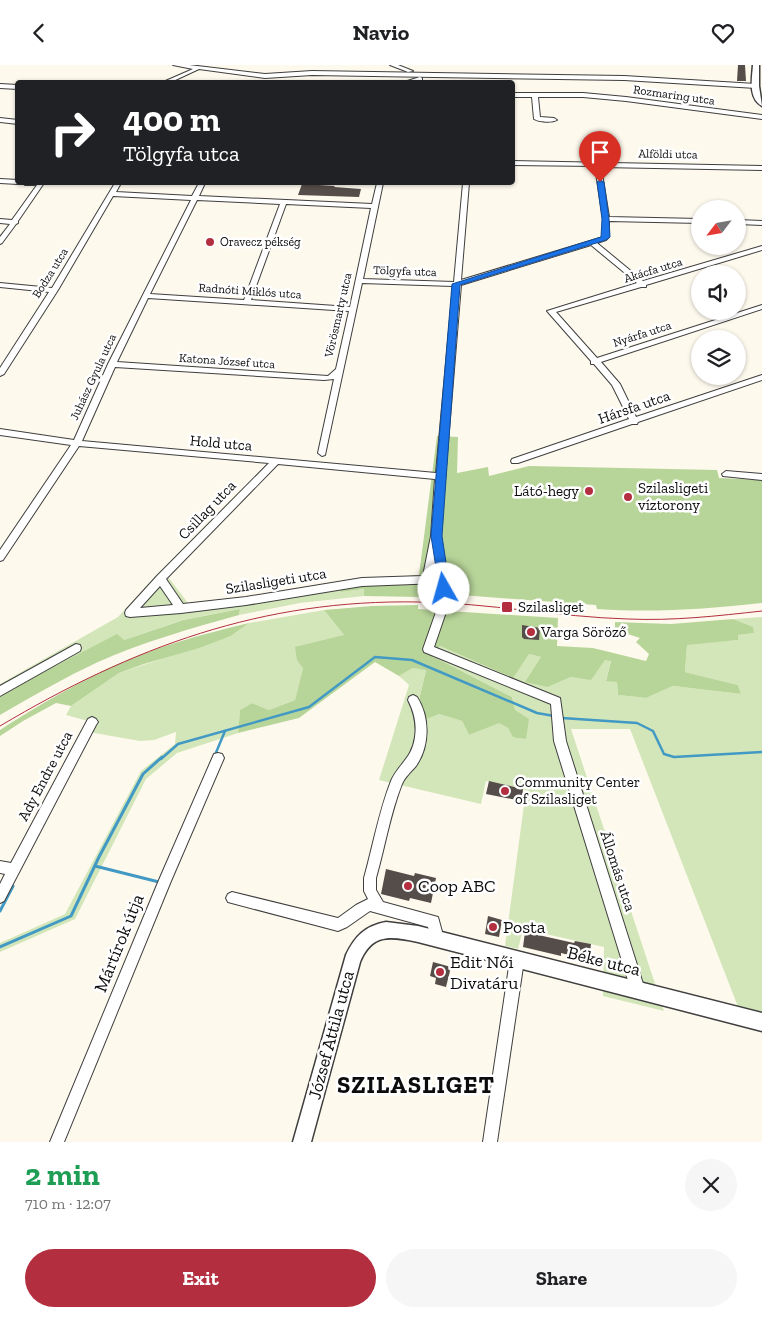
<!DOCTYPE html>
<html lang="en">
<head>
<meta charset="utf-8">
<style>
	body { margin:0; font-family:"Zilla Slab",serif; background:#f6f6f6; color:#202124; height:100vh; display:flex; flex-direction:column; font-size:19px; white-space:nowrap }
	* { box-sizing:border-box; margin:0 }
	p { font-size:16px; color:#757577 }
	.icon { flex:none; width:28px; height:28px; fill:none; stroke:currentColor; stroke-width:2; stroke-linecap:round; stroke-linejoin:round }
	.map { position:relative; height:1077px; overflow:hidden }
	.sheet { display:flex; flex-direction:column; background:#fff; flex:1 }
	.sheet>* { flex:none }
	.hud { position:absolute; left:15px; top:15px; width:500px; height:105px; border-radius:5px; box-shadow:0 1px 4px #0004; background:#202124; color:#fff; overflow:hidden }
	.needle { width:32px; rotate:239deg }
	.tools { position:absolute; left:691px; top:135px; display:grid; gap:10px }
	.tools a { display:grid; place-items:center; width:55px; height:55px; border-radius:50%; background:#fff; box-shadow:0 1px 4px #0004; font-size:25px }
	.pin { position:absolute; display:grid; place-items:center; width:42px; height:42px; color:#fff; margin:-51px -21px; border-radius:50% 50% 50% 0; rotate:-45deg; box-shadow:0 0 5px #0007 }
	.pin .icon { rotate:45deg }
	.me { position:absolute; width:55px; margin:-28px; rotate:353deg; stroke-linejoin:round; filter:drop-shadow(0 0 4px #0008) }
	.turn { display:flex; align-items:center; gap:18px; height:105px; padding:0 25px; font-size:22px }
	.turn .icon { width:65px; height:65px; stroke-width:2.5 }
	.turn b { display:block; font-size:35px; line-height:42px }
	.round { display:grid; place-items:center; flex:none; width:52px; height:52px; border-radius:26px; background:#f6f6f6 }
	.headline { display:flex; align-items:center; justify-content:space-between; height:85px; padding:0 25px }
	h1 { font-size:30px; font-weight:700; line-height:38px; color:#1e9e55 }
	.cta { display:flex; gap:10px; margin-top:auto; padding:10px 25px }
	.cta a { flex:1; height:58px; border-radius:30px; background:#b32e3e; color:#fff; font-size:20px; font-weight:700; line-height:58px; text-align:center }
	.cta a+a { background:#f6f6f6; color:#202124 }
	header { display:flex; justify-content:space-between; align-items:center; height:65px; padding:0 25px; background:#fff; font-size:22px; font-weight:700 }
	.map>svg:first-child { display:block }
	.green { fill:#d3e6b9 }
	.forest { fill:#b8d599 }
	.lines { fill:none; stroke-linecap:round; stroke-linejoin:round }
	.stream-far1 { stroke:#4199c4; stroke-width:2.5 }
	.stream { stroke:#4199c4; stroke-width:3 }
	.building { fill:#544d49 }
	.minor-tunnel { stroke:#dad5cb; stroke-width:10; stroke-dasharray:10 5; stroke-linecap:butt }
	.minor-casing { stroke:#3f3f3f; stroke-width:2 }
	.tertiary-casing { stroke:#3f3f3f; stroke-width:3 }
	.minor { fill:#fff; fill-rule:evenodd }
	.tertiary { fill:#fff; fill-rule:evenodd }
	.tram { stroke:#b32e3e; stroke-width:1 }
	.route { fill:#1a73e8; stroke:#114b97 }
	.poi-dot { fill:#b32e3e; stroke:#fff; stroke-width:2 }
	.labels { text-anchor:middle; stroke-width:5; stroke-linejoin:round; paint-order:stroke }
	.far-street-label { font-size:12px; fill:#0c0c0c; stroke:#fff }
	.far-poi-label { font-size:12px; fill:#0c0c0c; stroke:#fff; text-anchor:start }
	.street-label { font-size:15px; fill:#0c0c0c; stroke:#fff }
	.poi-label { font-size:15px; fill:#0c0c0c; stroke:#fff; text-anchor:start }
	.near-poi-label { font-size:18px; fill:#0c0c0c; stroke:#fff; text-anchor:start }
	.near-street-label { font-size:18px; fill:#0c0c0c; stroke:#fff }
	.near-district-label { font-size:24px; font-weight:bold; letter-spacing:1px; fill:#0c0c0c; stroke:#fff }
</style>
</head>
<body>
<header><svg class="icon" aria-label="back" viewBox="0 0 24 24"><path d="M15 5l-7 7 7 7"/></svg>Navio<svg class="icon" aria-label="heart" viewBox="0 0 24 24"><path d="M12 20l-8-8c-3-5 5-10 8-4 3-6 11-1 8 4z"/></svg></header>
<div class="map">
<svg width="762" height="1077" viewBox="0 0 762 1077">
	<rect width="100%" height="100%" fill="#fef9ed"/>
	<g class="green">
		<path d="M162,504L188,538L248,533L341,517V527L364,524V531L300,538L239,550L240,544L182,555L124,575L0,630V619L118,552Z"/>
		<path d="M324,545L344,570L303,603L295,635L269,645L252,638L240,645L238,668L177,688L146,714L75,854L0,887V878L65,849L141,706L175,679L176,667L154,675L140,676L83,666L88,656L66,650L71,641L119,608L231,571L249,558Z"/>
		<path d="M762,552V957L742,952L630,664H571L664,946L603,931L604,882L523,864L518,884L505,881L526,725L486,716L481,739L379,715L409,620L399,611L413,603L426,604L418,639L439,649L462,656L469,670L499,657L508,663L515,645L512,632L432,591L440,581L512,613L529,589L541,592L548,622L571,612L591,614L604,595H611L606,615L617,617L618,630L646,633L673,621L741,629L738,620L685,607L687,579L738,575L737,570L754,568L752,562L733,554Z"/>
	</g>
	<g class="forest">
		<path d="M437,371L458,372L457,408L488,402L489,411L529,401L717,405L719,413L762,415V538C707,544 653,548 597,544L596,540L420,527L419,532L364,531V524L341,527V517L419,510Z"/>
		<path d="M418,540V544L558,553L557,581L593,583L646,596L649,589L636,577L640,573L615,565V557L671,559L733,554L753,562L754,568L738,570V575L687,580L685,607L738,620L741,629L673,621L646,633L618,630L617,617L606,616L611,596L605,595L591,615L571,612L548,622L525,617L541,592L529,589L513,613L440,581L432,591L512,632L515,645L529,654L526,674L513,672L508,663L499,658L469,670L462,656L439,649L426,654L418,639L426,605L413,603L399,611L375,597L299,653L238,668L240,645L252,638L269,645L295,635L303,603L297,595L295,582L344,570L324,545L372,541Z"/>
		<path d="M240,544L239,550C192,563 143,577 98,597C64,613 32,631 0,650V630L117,569L124,575L183,555Z"/>
		<path d="M249,558L231,571L199,583L144,599L119,608L71,641L56,638L23,656L0,671V665C34,643 70,622 107,604C152,583 202,569 249,558Z"/>
	</g>
	<g class="lines">
		<g class="stream-far1">
			<path d="M562,653L637,658L653,666L664,689L674,692L762,687"/>
			<path d="M215,690L225,666"/>
			<path d="M161,694L178,679L309,642L375,592L412,595L537,648L554,651"/>
		</g>
		<g class="stream">
			<path d="M95,801L159,817"/>
			<path d="M0,846L13,821"/>
			<path d="M0,882L71,851L99,792L143,709L162,692"/>
		</g>
	</g>
	<g class="building">
		<path d="M738,0H745L746,16H737Z"/>
		<path d="M302,119L335,121L334,122L361,124L359,132L298,130Z"/>
		<path d="M522,560L540,563L539,575L524,574L522,572Z"/>
		<path d="M489,716L523,724L522,736L486,729Z"/>
		<path d="M386,804L414,811L415,808L436,813L431,838L410,833L409,836L381,829Z"/>
		<path d="M488,851L502,855L499,872L485,869Z"/>
		<path d="M525,867L574,878L575,876L591,879L589,895L561,888V891L523,882Z"/>
		<path d="M433,897L451,902L446,922L435,919L436,913L430,911Z"/>
	</g>
	<g class="lines">
		<path class="minor-tunnel" d="M441,547L444,524"/>
		<defs>
			<g id="minor">
				<path d="M173,0H189L265,9L312,6L624,11L756,19L759,21L756,23L624,15L312,10L265,13L199,4L169,18H161L193,4Z"/>
				<path d="M390,0H398L413,6L408,7Z"/>
				<path d="M420,12L422,13V15L401,18Z"/>
				<path d="M0,19L18,20V24L0,23Z"/>
				<path d="M512,28H583L626,32L762,50V54L626,36L583,32H538L540,52L554,53L557,55C552,58 539,57 534,54L532,32H512Z"/>
				<path d="M0,53L18,55V59L0,57Z"/>
				<path d="M512,96L762,101V105L601,102L609,152L700,154V158L609,156V172L606,175L597,178L643,216L762,181V185L646,220V222H641L556,247L597,293L762,240V244L601,297L620,319L636,352L762,310V315L638,357L637,359H632L518,398H512L511,396L512,394L629,354L612,320L594,299H591V296L547,246L637,218L591,180L461,220L440,474L449,514L447,527H441L439,518L362,521L246,540L181,548L130,552L126,551L125,548L126,545L157,511L269,398L79,381L3,495L0,496V485L71,380L0,370V364L74,375L108,299L191,135L113,131L58,225L4,309L0,311V303L49,227L0,222V218L52,223L115,118H121L116,127L192,131L199,118H205L199,131L372,139L377,118H383L363,214L454,217L463,118H469L461,215L603,172V154L595,101L512,100ZM197,135L280,139L244,235L150,229ZM286,139L371,143L350,242L251,235ZM362,218L453,221L436,408L82,376L115,302L324,315L334,314L318,388L322,391L325,390ZM148,233L349,246L336,304L328,311L117,297ZM278,399L435,414L431,471L423,511L362,513L246,532L183,539L166,514ZM436,495L438,510L433,511ZM160,521L173,540L140,543Z"/>
				<path d="M0,114L18,115V118H21L18,119L0,118Z"/>
				<path d="M22,118H44L18,156V158L16,159L2,178L0,179V172L10,159L0,158V154L12,155L37,120H25Z"/>
				<path d="M738,155L762,156V160L738,159Z"/>
				<path d="M726,406L762,409V415L723,411L722,409Z"/>
				<path d="M441,543L445,544L446,547L434,582L560,633L566,676L645,925L643,930L638,932L633,930L631,925L554,676L551,639L424,587L423,584L436,547L437,544Z"/>
				<path d="M76,579L80,580L81,583L80,586L0,631V621Z"/>
				<path d="M413,630L417,632C430,652 430,681 416,701C411,707 405,712 402,719C390,749 385,782 376,813V825L383,837L438,852L444,874L442,879L437,881L432,879L428,862L370,846L347,862L338,866L228,837L226,833L228,829L232,827L338,853L356,840L368,834L364,826V813C373,781 379,746 391,716C399,698 412,694 415,672C417,658 414,647 408,635L409,632Z"/>
				<path d="M92,652L96,654L98,657L96,660L4,836L0,838V819L5,809L0,808V796L11,798L88,654Z"/>
				<path d="M218,688L222,689L224,693L171,816L64,1077H50L159,815L214,689Z"/>
				<path d="M517,888L522,890L524,895L497,1077H483L510,895L512,890Z"/>
			</g>
			<g id="tertiary">
				<path d="M753,0H759V21L762,41C748,33 752,14 753,0Z"/>
				<path d="M386,857L418,861L762,948V966L418,877C391,871 372,868 360,897L311,1077H293L346,890C355,871 365,861 386,857Z"/>
			</g>
		</defs>
		<use href="#minor" class="minor-casing"/>
		<use href="#tertiary" class="tertiary-casing"/>
		<use href="#minor" class="minor"/>
		<use href="#tertiary" class="tertiary"/>
		<path class="tram" d="M0,661C133,582 262,534 419,537C489,538 558,552 628,554C673,556 717,551 762,546"/>
	</g>
	<path class="route" d="M600,115L604,117L609,154L610,172L606,175L460,220L442,471L450,524L444,529L440,528L431,471L452,219L601,172L602,154L597,117Z"/>
	<g class="poi-dot">
		<circle cx="210" cy="177" r="5"/>
		<circle cx="589" cy="426" r="5"/>
		<circle cx="628" cy="432" r="5"/>
		<rect x="501" y="536" width="12" height="12" rx="2.5"/>
		<circle cx="531" cy="567" r="5"/>
		<circle cx="505" cy="726" r="5"/>
		<circle cx="408" cy="821" r="5"/>
		<circle cx="493" cy="862" r="5"/>
		<circle cx="440" cy="907" r="5"/>
	</g>
	<g class="labels">
		<g class="far-street-label">
			<text transform="translate(674 30) rotate(8)" y="4">Rozmaring utca</text>
			<text transform="translate(668 89) rotate(1)" y="4">Alföldi utca</text>
			<text transform="translate(653 205) rotate(-17)" y="4">Akácfa utca</text>
			<text transform="translate(405 206) rotate(2)" y="4">Tölgyfa utca</text>
			<text transform="translate(50 208) rotate(-58)" y="4">Bodza utca</text>
			<text transform="translate(250 226) rotate(4)" y="4">Radnóti Miklós utca</text>
			<text transform="translate(338 250) rotate(-77)" y="4">Vörösmarty utca</text>
			<text transform="translate(642 269) rotate(-18)" y="4">Nyárfa utca</text>
			<text transform="translate(227 296) rotate(4)" y="4">Katona József utca</text>
			<text transform="translate(93 312) rotate(-65)" y="4">Juhász Gyula utca</text>
		</g>
		<g class="far-poi-label">
			<text x="220" y="181">Oravecz pékség</text>
		</g>
		<g class="street-label">
			<text transform="translate(634 342) rotate(-19)" y="5">Hársfa utca</text>
			<text transform="translate(221 378) rotate(5)" y="5">Hold utca</text>
			<text transform="translate(207 445) rotate(-46)" y="5">Csillag utca</text>
			<text transform="translate(276 516) rotate(-9)" y="5">Szilasligeti utca</text>
			<text transform="translate(45 711) rotate(-62)" y="5">Ady Endre utca</text>
			<text transform="translate(618 806) rotate(72)" y="5">Állomás utca</text>
		</g>
		<g class="poi-label">
			<text x="638" y="428">Szilasligeti<tspan x="638" dy="17">víztorony</tspan></text>
			<text x="579" y="431" text-anchor="end">Látó-hegy</text>
			<text x="518" y="547">Szilasliget</text>
			<text x="541" y="572">Varga Söröző</text>
			<text x="515" y="722">Community Center<tspan x="515" dy="17">of Szilasliget</tspan></text>
		</g>
		<g class="near-poi-label">
			<text x="418" y="827">Coop ABC</text>
			<text x="503" y="868">Posta</text>
			<text x="450" y="903">Edit Női<tspan x="450" dy="21">Divatáru</tspan></text>
		</g>
		<g class="near-street-label">
			<text transform="translate(119 878) rotate(-68)" y="6">Mártírok útja</text>
			<text transform="translate(604 896) rotate(14)" y="6">Béke utca</text>
			<text transform="translate(331 970) rotate(-75)" y="6">József Attila utca</text>
		</g>
		<g class="near-district-label">
			<text x="416" y="1028">SZILASLIGET</text>
		</g>
	</g>
</svg>
<div class="tools">
<a><svg class="needle" viewBox="-14 -14 28 28"><path d="M0-13l5 13h-10z" fill="#e53935"/><path d="M0 13l5-13h-10z" fill="#757577"/></svg></a>
<a><svg class="icon" aria-label="sound" viewBox="0 0 24 24"><path d="M4 9h4l5-4v14l-5-4H4zM17 9q2 3 0 6"/></svg></a>
<a><svg class="icon" aria-label="layers" viewBox="0 0 24 24"><path d="M12 4l9 5-9 5-9-5zM3 14l9 5 9-5"/></svg></a>
</div>
<div class="pin" style="left:600px;top:117px;background:#d93025"><svg class="icon" aria-label="arrive" viewBox="0 0 24 24"><path d="M6 21V4h12l-3 4 3 4H6"/></svg></div>
<svg class="me" style="left:444px;top:524px" viewBox="-20 -20 40 40"><circle r="19" fill="#fff"/><path d="M0-13L10 11 0 6-10 11z" fill="#1a73e8"/></svg>
<div class="hud">
<div class="turn"><svg class="icon" aria-label="right" viewBox="0 0 24 24"><path d="M7 20v-9h11M14 6l5 5-5 5"/></svg><div><b>400 m</b>Tölgyfa utca</div></div>
</div>
</div>
<section class="sheet">
<div class="headline"><div><h1>2 min</h1><p>710 m · 12:07</p></div><a class="round"><svg class="icon" aria-label="close" viewBox="0 0 24 24"><path d="M6 6l12 12M18 6L6 18"/></svg></a></div>
<div class="cta"><a>Exit</a><a>Share</a></div>
</section>
</body>
</html>
